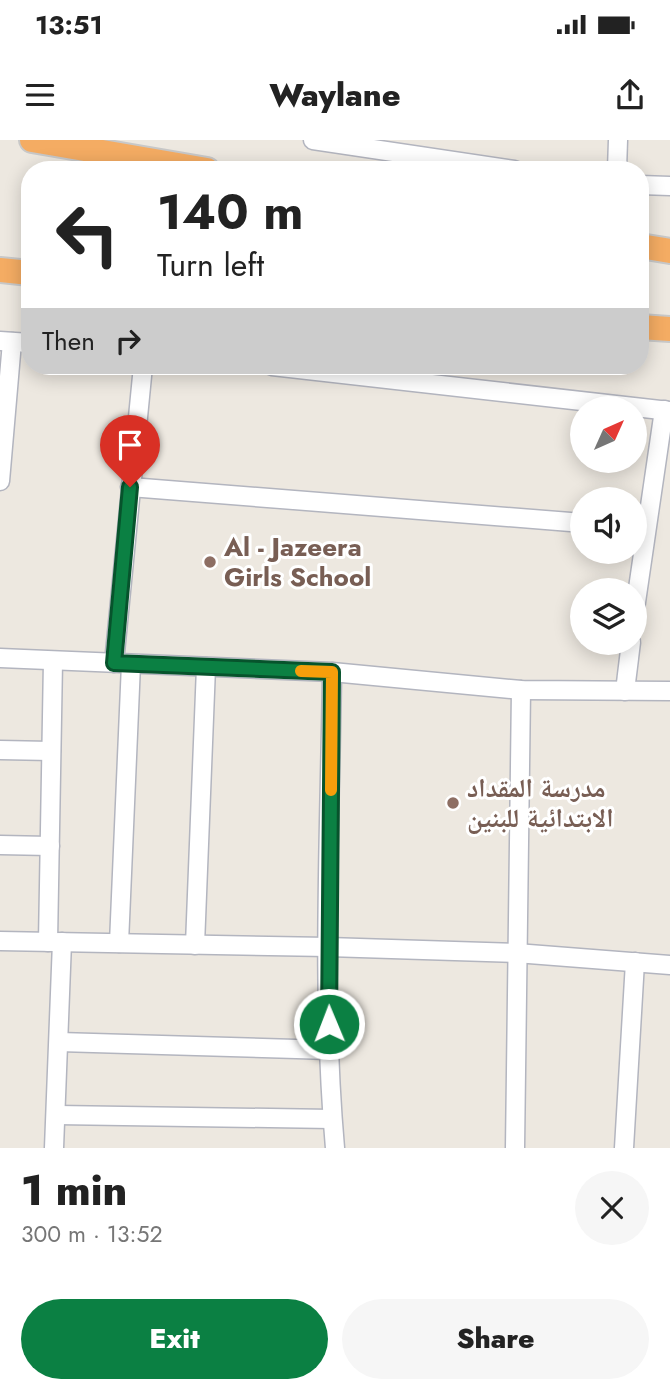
<!DOCTYPE html>
<html lang="en">
<head>
<meta charset="utf-8">
<style>
	body { margin:0; font-family:Jost,"Noto Naskh Arabic",sans-serif; background:#f6f6f6; color:#222; height:100vh; display:flex; flex-direction:column; font-size:26px; white-space:nowrap }
	* { box-sizing:border-box; margin:0 }
	p { font-size:23px; color:#767676 }
	.icon { flex:none; width:38px; height:38px; fill:none; stroke:currentColor; stroke-width:2; stroke-linecap:round; stroke-linejoin:round }
	.map { position:relative; height:1008px; overflow:hidden }
	.panel { display:flex; flex-direction:column; background:#fff; flex:1 }
	.panel>* { flex:none }
	.hud { position:absolute; left:21px; top:21px; width:628px; height:214px; border-radius:28px; box-shadow:0 4px 18px #0003; background:#fff; color:#222; overflow:hidden }
	.needle { width:46px; rotate:45deg }
	.tools { position:absolute; left:570px; top:256px; display:grid; gap:14px }
	.tools a { display:grid; place-items:center; width:77px; height:77px; border-radius:50%; background:#fff; box-shadow:0 4px 18px #0003; font-size:35px }
	.pin { position:absolute; display:grid; place-items:center; width:60px; height:60px; color:#fff; margin:-72px -30px; border-radius:50% 50% 50% 0; rotate:-45deg; box-shadow:0 0 7px #0007 }
	.pin .icon { rotate:45deg }
	.me { position:absolute; width:77px; margin:-38px; rotate:359deg; stroke-linejoin:round; filter:drop-shadow(0 0 5px #0008) }
	.turn { display:flex; align-items:center; gap:24px; height:147px; padding:0 21px; font-size:32px }
	.turn .icon { width:91px; height:91px; stroke-width:2.5 }
	.turn b { display:block; font-size:49px; line-height:60px }
	.then { display:flex; align-items:center; height:66px; padding:0 21px; background:#0003; gap:14px; font-size:26px }
	.round { display:grid; place-items:center; flex:none; width:74px; height:74px; border-radius:37px; background:#f6f6f6 }
	.headline { display:flex; align-items:center; justify-content:space-between; height:119px; padding:0 21px }
	h1 { font-size:42px; font-weight:800; line-height:52px }
	.button { display:flex; gap:14px; margin-top:auto; padding:14px 21px }
	.button a { flex:1; height:80px; border-radius:42px; background:#0b8043; color:#fff; font-size:28px; font-weight:800; line-height:80px; text-align:center }
	.button a+a { background:#f6f6f6; color:#222 }
	.status { display:flex; justify-content:space-between; align-items:center; height:49px; padding:0 35px; background:#fff; direction:ltr }
	.status svg { height:19px; fill:currentColor }
	header { display:flex; justify-content:space-between; align-items:center; height:91px; padding:0 21px; background:#fff; font-size:32px; font-weight:800 }
	.map>svg:first-child { display:block }
	.lines { fill:none; stroke-linecap:round; stroke-linejoin:round }
	.minor-casing { stroke:#b3b5bf; stroke-width:21 }
	.highway-casing { stroke:#c8c8c8; stroke-width:28 }
	.minor { stroke:#fff; stroke-width:18 }
	.highway { stroke:#f4ac63; stroke-width:24 }
	.route-casing { stroke:#07532c; stroke-width:18 }
	.route { stroke:#0b8043; stroke-width:12 }
	.slow { stroke:#f59e0b; stroke-width:12 }
	.education-dot { fill:#8d6e63; stroke:#fff; stroke-width:2.5 }
	.labels { text-anchor:middle; stroke-width:6; stroke-linejoin:round; paint-order:stroke }
	.education-label { font-size:26px; font-weight:bold; fill:#785e54; stroke:#fff; text-anchor:start }
</style>
</head>
<body>
<div class="status"><b>13:51</b><svg viewBox="0 0 49 12"><path d="M0 12V9h3v3zM5 12V6h3v6zM10 12V3h3v9zM15 12V0h3v12zM26 1h20v11H26zM47 4h2v5h-2z"/></svg></div>
<header><svg class="icon" aria-label="menu" viewBox="0 0 24 24"><path d="M4 6h16M4 12h16M4 18h16"/></svg>Waylane<svg class="icon" aria-label="share" viewBox="0 0 24 24"><path d="M12 15V3M7 8l5-5 5 5M5 13v7h14v-7"/></svg></header>
<div class="map">
<svg width="670" height="1008" viewBox="0 0 670 1008">
	<rect width="100%" height="100%" fill="#ede8e0"/>
	<g class="lines">
		<defs>
			<g id="minor">
				<path d="M313,0L514,30"/>
				<path d="M617,30L618,0"/>
				<path d="M640,45L670,46"/>
				<path d="M0,201L30,203"/>
				<path d="M272,226L670,271"/>
				<path d="M0,341L12,202"/>
				<path d="M130,347L583,383"/>
				<path d="M635,469L664,270"/>
				<path d="M0,518L332,532L521,550L670,551"/>
				<path d="M114,523L143,226"/>
				<path d="M332,532C330,690 321,850 335,1008"/>
				<path d="M625,551L631,502"/>
				<path d="M0,610L51,611"/>
				<path d="M0,705L50,706"/>
				<path d="M0,801L328,807L516,813L670,825"/>
				<path d="M48,802L53,521"/>
				<path d="M119,803L131,524"/>
				<path d="M195,805L206,527"/>
				<path d="M59,902L330,910"/>
				<path d="M57,975L332,979"/>
				<path d="M54,1008L62,802"/>
				<path d="M515,1008L521,550"/>
				<path d="M624,1008L635,822"/>
			</g>
			<g id="highway">
				<path d="M32,0L207,30"/>
				<path d="M640,106L670,111"/>
				<path d="M0,130L30,133"/>
				<path d="M640,187L670,189"/>
			</g>
		</defs>
		<use href="#minor" class="minor-casing"/>
		<use href="#highway" class="highway-casing"/>
		<use href="#minor" class="minor"/>
		<use href="#highway" class="highway"/>
	</g>
	<g class="lines">
		<defs>
			<path id="route" d="M130,347L114,523L332,532L329,884"/>
		</defs>
		<use href="#route" class="route-casing"/>
		<use href="#route" class="route"/>
		<path class="slow" d="M301,531L332,532L331,650"/>
	</g>
	<g class="education-dot">
		<circle cx="210" cy="422" r="7"/>
		<circle cx="453" cy="663" r="7"/>
	</g>
	<g class="labels">
		<g class="education-label">
			<text x="224" y="416">Al - Jazeera<tspan x="224" dy="30">Girls School</tspan></text>
			<text x="467" y="657">مدرسة المقداد<tspan x="467" dy="30">الابتدائية للبنين</tspan></text>
		</g>
	</g>
</svg>
<div class="tools">
<a><svg class="needle" viewBox="-14 -14 28 28"><path d="M0-13l5 13h-10z" fill="#e53935"/><path d="M0 13l5-13h-10z" fill="#767676"/></svg></a>
<a><svg class="icon" aria-label="sound" viewBox="0 0 24 24"><path d="M4 9h4l5-4v14l-5-4H4zM17 9q2 3 0 6"/></svg></a>
<a><svg class="icon" aria-label="layers" viewBox="0 0 24 24"><path d="M12 4l9 5-9 5-9-5zM3 14l9 5 9-5"/></svg></a>
</div>
<div class="pin" style="left:130px;top:347px;background:#d93025"><svg class="icon" aria-label="arrive" viewBox="0 0 24 24"><path d="M6 21V4h12l-3 4 3 4H6"/></svg></div>
<svg class="me" style="left:329px;top:884px" viewBox="-20 -20 40 40"><circle r="17" fill="#0b8043" stroke="#fff" stroke-width="3"/><path d="M0-11L8 9 0 5-8 9z" fill="#fff"/></svg>
<div class="hud">
<div class="turn"><svg class="icon" aria-label="left" viewBox="0 0 24 24"><path d="M17 20v-9H6M10 6l-5 5 5 5"/></svg><div><b>140 m</b>Turn left</div></div>
<div class="then">Then<svg class="icon" aria-label="right" viewBox="0 0 24 24"><path d="M7 20v-9h11M14 6l5 5-5 5"/></svg></div>
</div>
</div>
<section class="panel">
<div class="headline"><div><h1>1 min</h1><p>300 m · 13:52</p></div><a class="round"><svg class="icon" aria-label="close" viewBox="0 0 24 24"><path d="M6 6l12 12M18 6L6 18"/></svg></a></div>
<div class="button"><a>Exit</a><a>Share</a></div>
</section>
</body>
</html>
